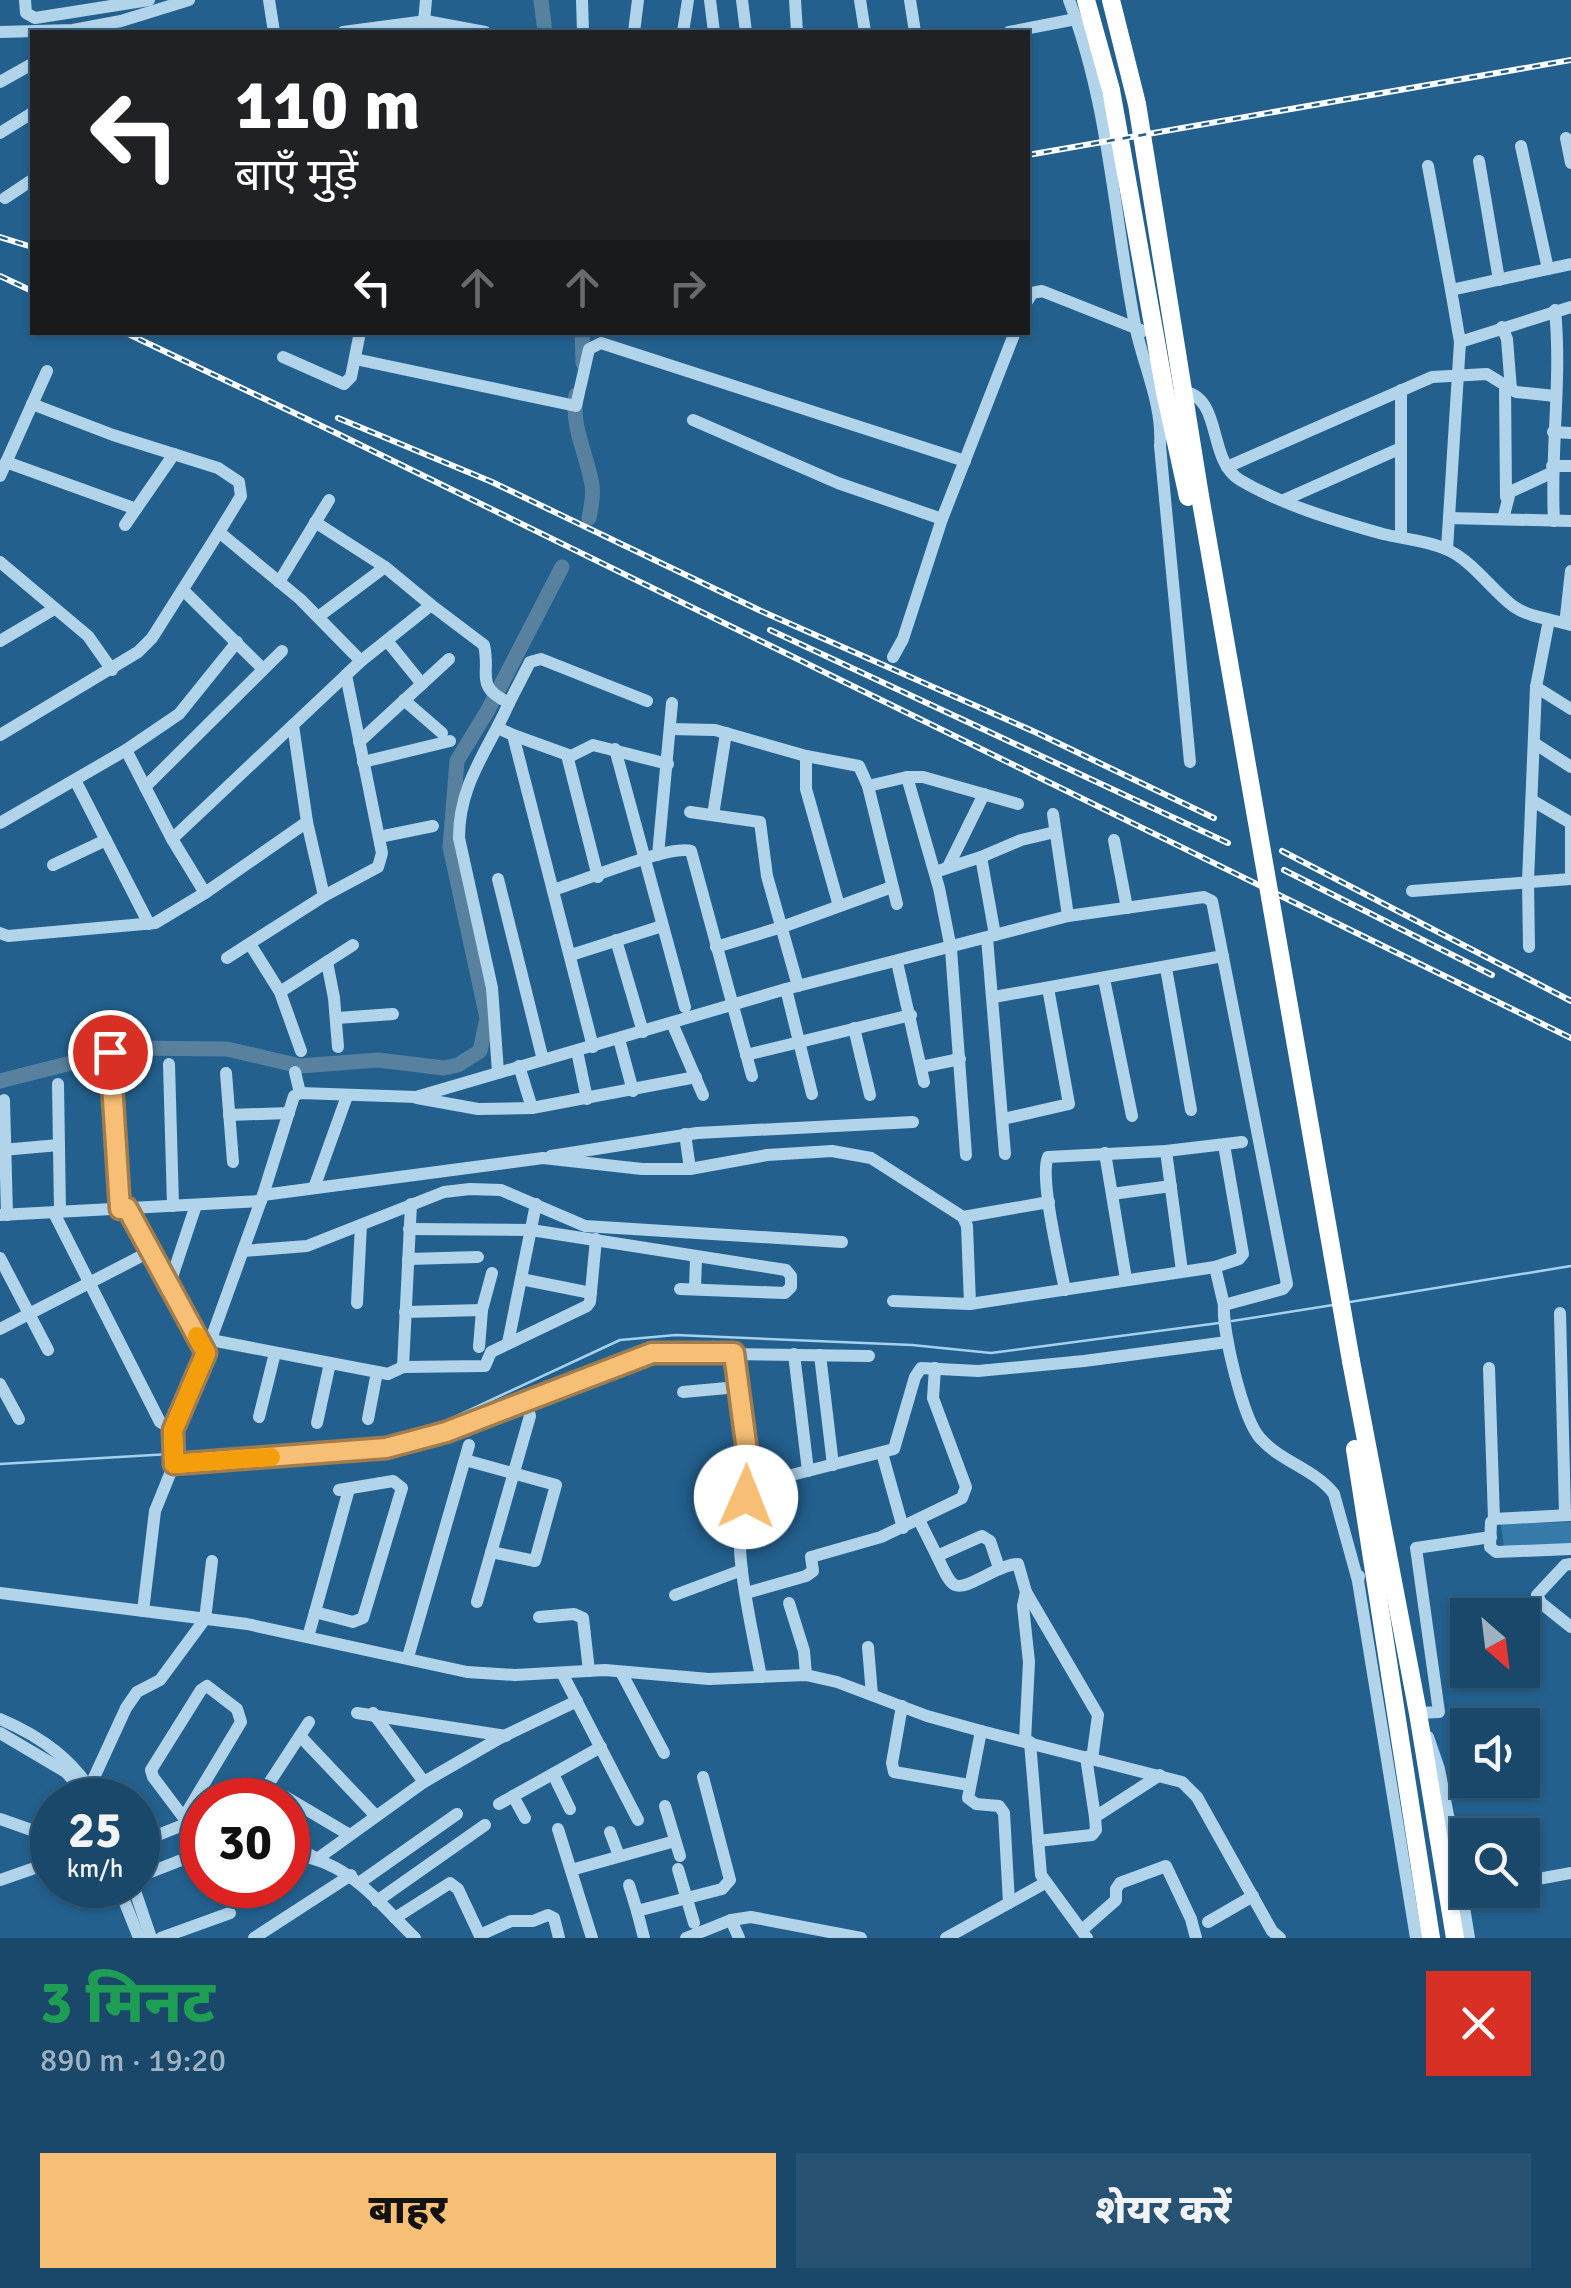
<!DOCTYPE html>
<html lang="hi">
<head>
<meta charset="utf-8">
<style>
	body { margin:0; font-family:Signika,"Noto Sans Devanagari",sans-serif; background:#275272; color:#f1f3f6; height:100vh; display:flex; flex-direction:column; font-size:38px; white-space:nowrap }
	* { box-sizing:border-box; margin:0 }
	p { font-size:32px; color:#9fb2c1 }
	.icon { flex:none; width:55px; height:55px; fill:none; stroke:currentColor; stroke-width:2; stroke-linecap:round; stroke-linejoin:round }
	.map { position:relative; height:1938px; overflow:hidden }
	.details { display:flex; flex-direction:column; background:#1a486a; flex:1 }
	.details>* { flex:none }
	.banner { position:absolute; left:30px; top:30px; width:1000px; height:305px; border-radius:0px; box-shadow:0 2px 8px #0004,0 0 0 2px #38607e; background:#202124; color:#fff; overflow:hidden }
	.needle { width:65px; rotate:152deg }
	.fabs { position:absolute; left:1450px; top:1598px; display:grid; gap:20px }
	.fabs a { display:grid; place-items:center; width:90px; height:90px; border-radius:0px; background:#1a486a; box-shadow:0 2px 8px #0004,0 0 0 2px #38607e; font-size:50px }
	.speed { position:absolute; left:30px; top:1778px; display:flex; gap:20px; font-size:50px; font-weight:700; text-align:center }
	.speed>* { display:grid; place-content:center; width:130px; height:130px; border-radius:50%; background:#1a486a; box-shadow:0 2px 8px #0004,0 0 0 2px #38607e; line-height:1 }
	.speed small { font-size:25px; font-weight:400 }
	.speed .limit { border:15px solid #d22; background:#fff; color:#111 }
	.pin { position:absolute; display:grid; place-items:center; width:85px; height:85px; color:#fff; margin:-42px; border:5px solid #fff; border-radius:50%; box-shadow:0 2px 10px #0007 }
	.me { position:absolute; width:110px; margin:-55px; rotate:1deg; stroke-linejoin:round; filter:drop-shadow(0 0 8px #0008) }
	.turn { display:flex; align-items:center; gap:35px; height:210px; padding:0 40px; font-size:45px }
	.turn .icon { width:130px; height:130px; stroke-width:2.5 }
	.turn b { display:block; font-size:70px; line-height:85px }
	.lanes { display:flex; align-items:center; height:95px; padding:0 40px; background:#0003; justify-content:center; gap:50px; direction:ltr }
	.lanes .off { opacity:.35 }
	.round { display:grid; place-items:center; flex:none; width:105px; height:105px; border-radius:0px; background:#275272 }
	.headline { display:flex; align-items:center; justify-content:space-between; height:170px; padding:0 40px }
	h1 { font-size:60px; font-weight:800; line-height:75px; color:#1e9e55 }
	.action { display:flex; gap:20px; margin-top:auto; padding:20px 40px }
	.action a { flex:1; height:115px; border-radius:0px; background:#f7bf75; color:#111; font-size:40px; font-weight:800; line-height:115px; text-align:center }
	.action a+a { background:#275272; color:#f1f3f6 }
	.map>svg:first-child { display:block }
	.green { fill:#377bab }
	.lines { fill:none; stroke-linecap:round; stroke-linejoin:round }
	.stream { stroke:#a6d1ec; stroke-width:2.5 }
	.river { stroke:#57819f; stroke-width:15 }
	.minor { stroke:#b2d4eb; stroke-width:12 }
	.highway { stroke:#fff; stroke-width:18 }
	.rail-casing { stroke:#fff; stroke-width:6 }
	.rail { stroke:#23608e; stroke-width:2.5; stroke-dasharray:8; stroke-linecap:butt }
	.highway-bridge { stroke:#fff; stroke-width:18 }
	.route-casing { stroke:#a17c4c; stroke-width:25 }
	.route { stroke:#f7bf75; stroke-width:18 }
	.slow { stroke:#f59e0b; stroke-width:18 }
</style>
</head>
<body>
<div class="map">
<svg width="1571" height="1938" viewBox="0 0 1571 1938">
	<rect width="100%" height="100%" fill="#23608e"/>
	<path class="green" d="M1571,1522V1545L1504,1547L1501,1524Z"/>
	<g class="lines">
		<g class="stream">
			<path d="M1350,1302L1571,1266"/>
			<path d="M1232,1321L1333,1305"/>
			<path d="M416,1435L620,1340L676,1335L912,1345L991,1353L1219,1323"/>
			<path d="M178,1454L360,1445"/>
			<path d="M0,1464L170,1454"/>
		</g>
		<g class="river">
			<path d="M541,0L545,32"/>
			<path d="M582,332L583,363"/>
			<path d="M576,395C571,428 587,454 592,485C594,495 591,508 589,518"/>
			<path d="M0,1081L130,1048L227,1049L300,1066L378,1060L444,1068L458,1065L480,1051L487,1018L450,847L457,761L488,710L562,567"/>
		</g>
		<g class="minor">
			<path d="M25,0L26,13L35,18L149,0"/>
			<path d="M269,0L274,32"/>
			<path d="M582,0L583,32"/>
			<path d="M710,0L714,32"/>
			<path d="M742,0L746,32"/>
			<path d="M795,0L797,32"/>
			<path d="M860,0L865,32"/>
			<path d="M910,0L915,32"/>
			<path d="M1069,0C1109,104 1114,217 1135,325C1143,365 1163,404 1160,446L1190,762"/>
			<path d="M0,32L73,30L121,21L189,0"/>
			<path d="M343,32L426,21L485,32"/>
			<path d="M423,32L426,0"/>
			<path d="M634,32L638,0"/>
			<path d="M683,32L688,0"/>
			<path d="M1009,32L1076,19"/>
			<path d="M0,82L32,64"/>
			<path d="M0,133L32,113"/>
			<path d="M1566,138L1571,163"/>
			<path d="M1521,146L1548,269"/>
			<path d="M1479,161L1499,280"/>
			<path d="M1428,166L1451,290"/>
			<path d="M5,198L32,180"/>
			<path d="M1028,300L1032,293L1042,291L1143,331"/>
			<path d="M1502,327L1507,339L1511,390"/>
			<path d="M1460,342L1571,307"/>
			<path d="M283,357L344,384L351,377L360,332"/>
			<path d="M355,359L576,406L589,349L601,343L965,461"/>
			<path d="M1505,385L1506,497"/>
			<path d="M1401,390V537"/>
			<path d="M1181,391C1224,396 1206,459 1240,480C1282,505 1337,521 1383,534C1405,539 1430,541 1450,551C1474,563 1492,590 1513,606C1530,618 1552,619 1571,625"/>
			<path d="M32,404L113,435L218,468L239,482L241,496L219,532"/>
			<path d="M693,420L838,483L942,519"/>
			<path d="M1553,432L1571,433"/>
			<path d="M6,462L136,509"/>
			<path d="M1552,466H1571"/>
			<path d="M1227,467L1432,377L1487,374L1516,392L1555,396"/>
			<path d="M0,476L47,371"/>
			<path d="M1284,500L1401,448"/>
			<path d="M1449,518L1571,521"/>
			<path d="M1503,519L1510,492L1551,473"/>
			<path d="M1554,521C1550,451 1562,380 1555,310"/>
			<path d="M315,522L385,567"/>
			<path d="M125,525L174,454"/>
			<path d="M1447,549L1460,342L1451,290L1571,264"/>
			<path d="M0,562L88,636L112,670"/>
			<path d="M279,582L329,500"/>
			<path d="M183,590L263,669"/>
			<path d="M1566,616L1571,571"/>
			<path d="M318,617L385,567L431,605"/>
			<path d="M1549,620L1536,687L1571,709"/>
			<path d="M0,641L54,609"/>
			<path d="M388,642L422,684"/>
			<path d="M893,657L903,639L942,519L1015,332"/>
			<path d="M361,661L431,605L484,645C491,676 474,686 509,703C488,751 459,783 459,838L492,988L498,1072"/>
			<path d="M404,700L442,733"/>
			<path d="M509,703L530,662L541,659L647,701"/>
			<path d="M498,728L513,735L593,1047"/>
			<path d="M670,729L715,730L806,756L859,766L868,786L897,904"/>
			<path d="M0,735L138,652L152,638L219,532L300,599L361,661L346,675L382,853L378,867L324,896L227,958"/>
			<path d="M513,735L571,756L593,745L668,764"/>
			<path d="M359,742L449,659"/>
			<path d="M1534,743L1571,767"/>
			<path d="M615,749L685,1007"/>
			<path d="M126,750L172,839L205,893"/>
			<path d="M567,755L598,877"/>
			<path d="M806,756V789L839,906"/>
			<path d="M363,762L450,741"/>
			<path d="M907,777H923L1018,804"/>
			<path d="M75,780L149,924"/>
			<path d="M868,786L907,777L939,888L951,949L966,1155"/>
			<path d="M145,787L282,651"/>
			<path d="M1533,801L1571,823V879"/>
			<path d="M690,812L760,822L767,876L798,986"/>
			<path d="M1053,814L1068,916"/>
			<path d="M713,815L726,733"/>
			<path d="M0,823L126,750L179,714L237,642"/>
			<path d="M379,837L433,826"/>
			<path d="M172,839L293,725"/>
			<path d="M1114,840L1127,908"/>
			<path d="M658,855L672,703"/>
			<path d="M981,857L1021,840L1055,832"/>
			<path d="M53,865L106,840"/>
			<path d="M948,867L984,794"/>
			<path d="M935,872L981,857L995,935"/>
			<path d="M498,879L543,1060"/>
			<path d="M553,890C581,882 670,844 691,851L752,1076"/>
			<path d="M1412,891L1571,879"/>
			<path d="M324,896L307,822L293,725L346,675"/>
			<path d="M0,933L8,936L155,923L205,893L307,822"/>
			<path d="M987,938L1005,1154"/>
			<path d="M616,940L643,1032"/>
			<path d="M250,944L280,992L301,1051"/>
			<path d="M716,947L782,927L892,887"/>
			<path d="M1529,947L1528,881L1536,687"/>
			<path d="M571,955L662,926"/>
			<path d="M327,962L334,998L338,1047"/>
			<path d="M897,962L924,1082"/>
			<path d="M1166,968L1191,1110"/>
			<path d="M1104,979L1132,1116"/>
			<path d="M786,989L812,1094"/>
			<path d="M280,992L353,945"/>
			<path d="M994,997L1223,956"/>
			<path d="M337,1018L393,1014"/>
			<path d="M672,1023L703,1095"/>
			<path d="M854,1028L870,1095"/>
			<path d="M619,1039L633,1091"/>
			<path d="M577,1051L587,1099"/>
			<path d="M110,1052L120,1209"/>
			<path d="M746,1055L911,1015"/>
			<path d="M169,1064L173,1206"/>
			<path d="M519,1066L532,1108"/>
			<path d="M921,1067L960,1059"/>
			<path d="M295,1072L300,1093"/>
			<path d="M226,1073L233,1162"/>
			<path d="M58,1084L60,1212"/>
			<path d="M417,1098L478,1109L532,1108L696,1077"/>
			<path d="M4,1100L7,1215"/>
			<path d="M229,1115L289,1113"/>
			<path d="M1003,1119L1069,1104L1048,988"/>
			<path d="M685,1134L690,1169"/>
			<path d="M2,1150L59,1145"/>
			<path d="M1166,1151L1182,1271"/>
			<path d="M1105,1153L1126,1279"/>
			<path d="M551,1156L697,1133L913,1122"/>
			<path d="M314,1188L347,1096"/>
			<path d="M1112,1194L1171,1186"/>
			<path d="M263,1195L543,1158L642,1169H690L767,1155L832,1151L871,1158L963,1217L967,1226L970,1304"/>
			<path d="M127,1208L206,1353"/>
			<path d="M54,1213L160,1422L173,1430"/>
			<path d="M0,1215L261,1201"/>
			<path d="M963,1217L1049,1202"/>
			<path d="M409,1229L531,1230L786,1270L791,1276V1287L785,1293L680,1289"/>
			<path d="M243,1251L307,1246L444,1192L470,1189L501,1190L585,1226L842,1242"/>
			<path d="M0,1258L48,1350"/>
			<path d="M408,1259L478,1257"/>
			<path d="M1215,1267L1224,1305"/>
			<path d="M166,1279L173,1274L196,1205"/>
			<path d="M521,1279L591,1293"/>
			<path d="M695,1289L696,1257"/>
			<path d="M1065,1290C1060,1264 1039,1177 1048,1157L1166,1151L1242,1142"/>
			<path d="M893,1301L970,1304L1215,1267L1239,1259L1243,1254L1224,1145"/>
			<path d="M357,1303L361,1225"/>
			<path d="M405,1312L482,1310"/>
			<path d="M1560,1313L1565,1515"/>
			<path d="M0,1329L151,1251"/>
			<path d="M211,1340L388,1374L403,1367L485,1366L491,1352L587,1306L590,1302L596,1239"/>
			<path d="M508,1343L536,1204"/>
			<path d="M479,1347L482,1310L492,1273"/>
			<path d="M734,1353L752,1489"/>
			<path d="M794,1354L808,1471"/>
			<path d="M820,1355L833,1465"/>
			<path d="M403,1367L411,1204"/>
			<path d="M1489,1368L1494,1519"/>
			<path d="M0,1384L19,1419"/>
			<path d="M683,1392L738,1387"/>
			<path d="M259,1417L275,1353"/>
			<path d="M368,1419L377,1372"/>
			<path d="M317,1423L330,1363"/>
			<path d="M882,1453L903,1528"/>
			<path d="M465,1460L556,1485L535,1561L491,1552"/>
			<path d="M174,1464L364,1451L408,1443L447,1432L653,1353L869,1356"/>
			<path d="M1569,1515L1494,1519L1491,1522L1490,1547L1496,1552L1571,1549"/>
			<path d="M919,1520L937,1556L982,1536L990,1541L999,1568"/>
			<path d="M937,1556C941,1564 948,1582 955,1585C967,1591 998,1564 1018,1564L1026,1592L1098,1715L1092,1759"/>
			<path d="M1571,1564L1565,1565L1537,1595L1541,1603L1571,1627"/>
			<path d="M1359,1576L1358,1581L1416,1938"/>
			<path d="M0,1593L247,1624L467,1672L515,1675L605,1670L709,1679L806,1675L837,1682L927,1716L981,1731L1182,1782L1197,1797L1272,1931L1280,1938"/>
			<path d="M746,1593L806,1576L813,1571L811,1557L881,1537L962,1498L966,1487L933,1398L935,1368"/>
			<path d="M675,1595L742,1570"/>
			<path d="M477,1602L530,1416L525,1401"/>
			<path d="M789,1603L804,1651L806,1675"/>
			<path d="M143,1611L155,1511L174,1464L173,1430L206,1353L263,1195L294,1096L300,1093L416,1097L786,989L1068,916L1204,897L1212,901L1287,1284L1283,1289L1224,1305C1222,1331 1243,1419 1260,1438C1281,1462 1315,1469 1334,1494L1358,1581"/>
			<path d="M315,1612L349,1489"/>
			<path d="M539,1617L574,1614L583,1618L589,1671"/>
			<path d="M308,1637L315,1612L353,1622L363,1618L402,1488L393,1481L339,1490"/>
			<path d="M868,1647L872,1695"/>
			<path d="M408,1657L469,1445"/>
			<path d="M621,1672L664,1753"/>
			<path d="M562,1673L638,1820"/>
			<path d="M761,1677C753,1633 731,1545 743,1504C746,1493 755,1488 764,1482L894,1449L915,1377L921,1368L978,1371L1084,1361L1227,1342"/>
			<path d="M902,1706L892,1763L894,1772L969,1785"/>
			<path d="M357,1713L506,1736"/>
			<path d="M373,1713L424,1782L500,1738L577,1701"/>
			<path d="M0,1719C42,1737 74,1760 97,1800"/>
			<path d="M1420,1719L1418,1713L1439,1712L1416,1548L1491,1537"/>
			<path d="M981,1731L968,1798L976,1804L999,1806L1004,1813L1009,1903"/>
			<path d="M0,1733L66,1772L88,1798"/>
			<path d="M300,1736L375,1815"/>
			<path d="M1428,1737L1439,1769L1461,1882L1467,1891L1463,1901L1469,1938"/>
			<path d="M1025,1741L1029,1662L1023,1606L1026,1592"/>
			<path d="M1030,1742L1041,1875L1087,1938"/>
			<path d="M1086,1757L1095,1817"/>
			<path d="M553,1774L570,1809"/>
			<path d="M267,1786L348,1834"/>
			<path d="M86,1795L126,1708L137,1692L160,1680L205,1619L212,1561"/>
			<path d="M513,1796L525,1818"/>
			<path d="M258,1800L309,1722"/>
			<path d="M499,1804L601,1747"/>
			<path d="M665,1806L680,1856"/>
			<path d="M184,1817L241,1722L237,1709L207,1686L201,1690L151,1770L153,1777L202,1842"/>
			<path d="M0,1819L37,1832L52,1843"/>
			<path d="M558,1829L592,1938"/>
			<path d="M610,1832L619,1856"/>
			<path d="M1038,1841L1092,1835L1096,1830L1095,1817L1160,1775"/>
			<path d="M288,1842L317,1859L424,1782"/>
			<path d="M138,1843L188,1823"/>
			<path d="M288,1854C347,1859 375,1899 415,1938"/>
			<path d="M678,1869L694,1923"/>
			<path d="M571,1870L675,1841"/>
			<path d="M138,1877L202,1852"/>
			<path d="M0,1880L52,1862"/>
			<path d="M1522,1882L1571,1873"/>
			<path d="M359,1883L457,1814"/>
			<path d="M118,1885L139,1938"/>
			<path d="M133,1885L151,1938"/>
			<path d="M249,1885L252,1899"/>
			<path d="M629,1885L637,1911"/>
			<path d="M377,1901L485,1825"/>
			<path d="M395,1918L450,1883L458,1889L481,1938"/>
			<path d="M731,1920L739,1938"/>
			<path d="M1208,1922L1253,1896"/>
			<path d="M1082,1930L1116,1900V1889L1120,1883L1166,1866L1191,1919L1196,1938"/>
			<path d="M480,1935L511,1921H533L548,1915L554,1918L559,1938"/>
			<path d="M161,1938L230,1913"/>
			<path d="M254,1938L351,1875"/>
			<path d="M644,1938L637,1911L722,1889L730,1880L703,1777"/>
			<path d="M686,1938L731,1920L751,1917L861,1938"/>
			<path d="M946,1938L1045,1883"/>
		</g>
		<g class="highway">
			<path d="M1086,0L1111,90L1165,392L1188,497"/>
			<path d="M1111,0L1137,104L1200,496"/>
			<path d="M1351,1361L1418,1713L1455,1938"/>
			<path d="M1355,1449L1431,1938"/>
		</g>
		<defs>
			<g id="rail">
				<path d="M1028,155L1571,60"/>
				<path d="M0,237L32,247"/>
				<path d="M0,276L32,291"/>
				<path d="M124,332L332,431L1571,1038"/>
				<path d="M338,418L492,482L761,611L1035,732L1214,818"/>
				<path d="M770,630L1228,843"/>
				<path d="M1282,851L1571,1001"/>
				<path d="M1284,870L1492,975"/>
			</g>
		</defs>
		<use href="#rail" class="rail-casing"/>
		<use href="#rail" class="rail"/>
		<path class="highway-bridge" d="M1200,496L1351,1361"/>
	</g>
	<g class="lines">
		<defs>
			<path id="route" d="M110,1052L120,1209L127,1208L206,1353L173,1430L174,1464L386,1448L446,1432L652,1353H734L752,1489L746,1497"/>
		</defs>
		<use href="#route" class="route-casing"/>
		<use href="#route" class="route"/>
		<path class="slow" d="M197,1336L206,1353L173,1430L174,1464L271,1457"/>
	</g>
</svg>
<div class="fabs">
<a><svg class="needle" viewBox="-14 -14 28 28"><path d="M0-13l5 13h-10z" fill="#e53935"/><path d="M0 13l5-13h-10z" fill="#9fb2c1"/></svg></a>
<a><svg class="icon" aria-label="sound" viewBox="0 0 24 24"><path d="M4 9h4l5-4v14l-5-4H4zM17 9q2 3 0 6"/></svg></a>
<a><svg class="icon" aria-label="search" viewBox="0 0 24 24"><circle cx="10" cy="10" r="6"/><path d="M15 15l6 6"/></svg></a>
</div>
<div class="speed"><div>25<small>km/h</small></div><div class="limit">30</div></div>
<div class="pin" style="left:110px;top:1052px;background:#d93025"><svg class="icon" aria-label="arrive" viewBox="0 0 24 24"><path d="M6 21V4h12l-3 4 3 4H6"/></svg></div>
<svg class="me" style="left:746px;top:1497px" viewBox="-20 -20 40 40"><circle r="19" fill="#fff"/><path d="M0-13L10 11 0 6-10 11z" fill="#f7bf75"/></svg>
<div class="banner">
<div class="turn"><svg class="icon" aria-label="left" viewBox="0 0 24 24"><path d="M17 20v-9H6M10 6l-5 5 5 5"/></svg><div><b>110 m</b>बाएँ मुड़ें</div></div>
<div class="lanes"><svg class="icon" aria-label="left" viewBox="0 0 24 24"><path d="M17 20v-9H6M10 6l-5 5 5 5"/></svg><svg class="icon off" aria-label="ahead" viewBox="0 0 24 24"><path d="M12 20V5M6 11l6-6 6 6"/></svg><svg class="icon off" aria-label="ahead" viewBox="0 0 24 24"><path d="M12 20V5M6 11l6-6 6 6"/></svg><svg class="icon off" aria-label="right" viewBox="0 0 24 24"><path d="M7 20v-9h11M14 6l5 5-5 5"/></svg></div>
</div>
</div>
<section class="details">
<div class="headline"><div><h1>3 मिनट</h1><p>890 m · 19:20</p></div><a class="round" style="background:#d93025;color:#fff"><svg class="icon" aria-label="close" viewBox="0 0 24 24"><path d="M6 6l12 12M18 6L6 18"/></svg></a></div>
<div class="action"><a>बाहर</a><a>शेयर करें</a></div>
</section>
</body>
</html>
